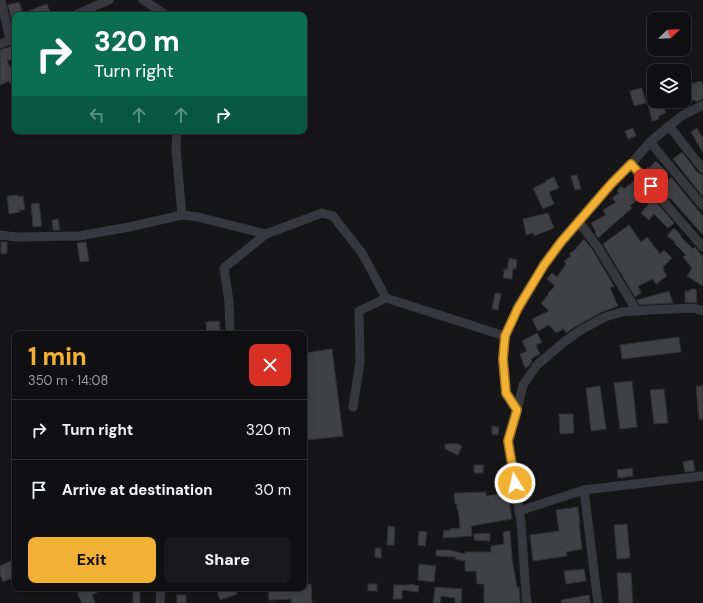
<!DOCTYPE html>
<html lang="en">
<head>
<meta charset="utf-8">
<style>
	body { margin:0; font-family:"DM Sans",sans-serif; background:#19191b; color:#f1f3f6; height:100vh; display:flex; flex-direction:column; font-size:15px; white-space:nowrap }
	* { box-sizing:border-box; margin:0 }
	p { font-size:13px; color:#9c9d9f }
	.icon { flex:none; width:22px; height:22px; fill:none; stroke:currentColor; stroke-width:2; stroke-linecap:round; stroke-linejoin:round }
	.map { position:relative; flex:1; overflow:hidden }
	.details { position:absolute; left:12px; top:331px; width:295px; height:260px; display:flex; flex-direction:column; background:#101012; border-radius:8px; box-shadow:0 2px 10px #0003,0 0 0 1px #303032 }
	.details>* { flex:none }
	.top-card { position:absolute; left:12px; top:12px; width:295px; height:122px; border-radius:8px; box-shadow:0 2px 10px #0003,0 0 0 1px #303032; background:#0b6e4f; color:#fff; overflow:hidden }
	.needle { width:26px; rotate:67deg }
	.controls { position:absolute; left:647px; top:12px; display:grid; gap:8px }
	.controls a { display:grid; place-items:center; width:44px; height:44px; border-radius:8px; background:#101012; box-shadow:0 2px 10px #0003,0 0 0 1px #303032; font-size:20px }
	.pin { position:absolute; display:grid; place-items:center; width:34px; height:34px; color:#fff; margin:-17px; border-radius:8px; box-shadow:0 2px 6px #0006 }
	.me { position:absolute; width:44px; margin:-22px; rotate:351deg; stroke-linejoin:round; filter:drop-shadow(0 0 3px #0008) }
	.turn { display:flex; align-items:center; gap:14px; height:84px; padding:0 16px; font-size:18px }
	.turn .icon { width:52px; height:52px; stroke-width:2.5 }
	.turn b { display:block; font-size:28px; line-height:34px }
	.lanes { display:flex; align-items:center; height:38px; padding:0 16px; background:#0003; justify-content:center; gap:20px; direction:ltr }
	.lanes .off { opacity:.35 }
	.round { display:grid; place-items:center; flex:none; width:42px; height:42px; border-radius:8px; background:#19191b }
	.head { display:flex; align-items:center; justify-content:space-between; height:68px; padding:0 16px }
	h1 { font-size:24px; font-weight:800; line-height:30px; color:#f2b134 }
	.cta { display:flex; gap:8px; margin-top:auto; padding:8px 16px }
	.cta a { flex:1; height:46px; border-radius:8px; background:#f2b134; color:#111; font-size:16px; font-weight:800; line-height:46px; text-align:center }
	.cta a+a { background:#19191b; color:#f1f3f6 }
	ul { padding:0; list-style:none }
	li { display:flex; align-items:center; gap:12px; height:60px; padding:0 16px; border-top:1px solid #303032 }
	li div { flex:1 }
	li b { display:block; font-size:15px }
	li em { font-style:normal }
	.map>svg:first-child { display:block }
	.building { fill:#404145; stroke:#303034 }
	.lines { fill:none; stroke-linecap:round; stroke-linejoin:round }
	.minor { stroke:#37383d; stroke-width:9 }
	.route-casing { stroke:#9d7322; stroke-width:10 }
	.route { stroke:#f2b134; stroke-width:7 }
</style>
</head>
<body>
<div class="map">
<svg width="703" height="603" viewBox="0 0 703 603">
	<rect width="100%" height="100%" fill="#161618"/>
	<g class="building">
		<path d="M19,2L23,13L47,4L51,15H15V35L8,5Z"/>
		<path d="M15,43V58L7,61L15,76V81L10,83L9,81L0,85V50L12,46Z"/>
		<path d="M701,81L703,87V99L696,102L695,100L684,104V86Z"/>
		<path d="M642,88L646,103L634,106L630,91Z"/>
		<path d="M654,98V101L676,102L663,106L666,113L658,116L659,119L652,121L647,100Z"/>
		<path d="M633,128L636,136L628,139L625,131Z"/>
		<path d="M697,128L703,139V153L691,132Z"/>
		<path d="M682,152L698,173L703,175V197L673,159Z"/>
		<path d="M656,161L668,173L656,184L645,170L648,167L649,168Z"/>
		<path d="M577,175L581,189L575,190L571,176Z"/>
		<path d="M554,177L559,188L549,192L554,204L543,209L533,188L546,182L545,181Z"/>
		<path d="M671,177L703,216V235L670,198L669,199L661,189Z"/>
		<path d="M636,179L647,192L630,206L632,208L598,238L595,233L596,232L591,223L606,215L603,210L616,202L612,198L619,193L617,191L621,186L624,189Z"/>
		<path d="M18,195V197L23,196L25,210H19L20,212L9,214L7,196Z"/>
		<path d="M653,198L674,223L668,228L654,214L649,220L641,213Z"/>
		<path d="M39,203L42,226L33,227L31,204Z"/>
		<path d="M548,213L554,228L534,236V233L526,235L523,219Z"/>
		<path d="M58,219L60,230H53L52,220Z"/>
		<path d="M629,225L641,242L647,237L660,254L664,250L672,258L663,267L664,270H663L667,276L656,284L653,279L638,286L641,293L635,297L603,244Z"/>
		<path d="M674,228L681,235L680,236L693,249L695,247L703,257V286L687,276L692,268L683,257L686,255L674,243L675,242L667,236Z"/>
		<path d="M584,239L592,249L614,286L610,288L618,306L602,312L578,325L566,333L564,329L556,333L549,325L538,331L532,319L549,311L541,303L546,298H545L549,294L548,293L555,286L547,279L552,273L557,277L566,264L564,261L571,256L569,254L577,248H576Z"/>
		<path d="M1,242H7V253L1,254Z"/>
		<path d="M86,242L89,261L80,262L77,243Z"/>
		<path d="M509,258L517,260L516,269H513L512,279L503,278L504,269L507,270Z"/>
		<path d="M690,289H696L697,303L685,302V291H690Z"/>
		<path d="M669,291L673,303L640,305L637,300Z"/>
		<path d="M495,293L501,294L498,310L492,309Z"/>
		<path d="M219,321L221,334H207L206,322Z"/>
		<path d="M537,333L542,342L536,345L540,354L531,359L532,361L529,366L525,368L520,354L527,351L522,341Z"/>
		<path d="M679,337L681,352L622,359L620,345Z"/>
		<path d="M332,349L343,436L308,440L304,411V353Z"/>
		<path d="M632,381L637,427L620,429L614,383Z"/>
		<path d="M600,386L606,429L591,431L586,388Z"/>
		<path d="M696,386H703V419L699,420Z"/>
		<path d="M664,389L668,423L654,424L650,390Z"/>
		<path d="M559,414H573L574,433L560,434Z"/>
		<path d="M492,426L499,427L498,435L492,434Z"/>
		<path d="M456,443L462,446L458,455L445,449V444H456Z"/>
		<path d="M693,460L695,471L685,472L683,462Z"/>
		<path d="M474,465H484L483,473H474Z"/>
		<path d="M632,468L633,476L618,478L617,470Z"/>
		<path d="M497,471H503L504,494H508L512,519L471,526L472,536L443,538L444,530L450,531V529L460,528L459,516L458,510H457V504H455L454,493L486,492V496L499,494Z"/>
		<path d="M578,507L580,523H579L582,549L566,552L567,556L533,561L530,535L559,531L556,510Z"/>
		<path d="M627,524L630,558L617,559L614,525Z"/>
		<path d="M388,526L395,527L394,545H387Z"/>
		<path d="M419,531L427,532L425,546L418,545Z"/>
		<path d="M510,531L512,558L517,588L519,587L520,603H484V584H477L476,571H465V561L455,559L456,557L436,556V550H450L465,554V552H491V546L504,544L503,532Z"/>
		<path d="M490,533V541L474,540V534Z"/>
		<path d="M375,548H381V558L375,557Z"/>
		<path d="M15,559V577L3,582L0,575V566Z"/>
		<path d="M419,564L436,566L434,582L418,580Z"/>
		<path d="M584,569L586,581L566,584L564,571Z"/>
		<path d="M617,573H631L633,603H619Z"/>
		<path d="M311,584L312,603H291V599L269,600L268,588H304V585Z"/>
		<rect x="368" y="584" width="9" height="7"/>
		<path d="M410,584L419,586L418,592L402,590V599H393L394,585H410Z"/>
		<path d="M435,587L462,589L461,603H455V598L441,596L440,603H433Z"/>
		<path d="M87,588H106L92,595L95,603H82L77,593Z"/>
		<path d="M216,588H235L237,594L220,600Z"/>
		<path d="M133,591L140,592V603H133Z"/>
		<rect x="177" y="595" width="9" height="8"/>
		<path d="M589,595L590,603H562L561,600Z"/>
	</g>
	<g class="lines">
		<g class="minor">
			<path d="M143,0L166,15"/>
			<path d="M75,15L109,0"/>
			<path d="M0,44L10,40L1,0"/>
			<path d="M669,126L703,169"/>
			<path d="M177,131L176,149L182,215"/>
			<path d="M650,142L703,206"/>
			<path d="M631,164L703,247"/>
			<path d="M578,221L597,246L637,311"/>
			<path d="M0,235L16,237L79,236L129,227L182,215L198,217L266,234L322,213L333,216L362,253L386,298L505,336"/>
			<path d="M230,334L229,302L224,268L266,234"/>
			<path d="M353,407L360,362L359,311L386,298"/>
			<path d="M517,410L523,385L537,365L564,342L581,330L605,317L622,312L651,310L693,308L703,311"/>
			<path d="M584,490L703,476"/>
			<path d="M519,511L584,490L598,603"/>
			<path d="M160,603L161,588"/>
			<path d="M527,603L526,595L521,522L508,441L517,410L506,393L503,359L505,336L517,308L544,265L561,242L611,184L631,164L650,142L669,126L683,115L703,105"/>
		</g>
	</g>
	<g class="lines">
		<defs>
			<path id="route" d="M515,483L508,441L517,410L506,393L503,359L505,336L518,308L544,265L561,242L611,184L631,164L651,186"/>
		</defs>
		<use href="#route" class="route-casing"/>
		<use href="#route" class="route"/>
	</g>
</svg>
<div class="controls">
<a><svg class="needle" viewBox="-14 -14 28 28"><path d="M0-13l5 13h-10z" fill="#e53935"/><path d="M0 13l5-13h-10z" fill="#9c9d9f"/></svg></a>
<a><svg class="icon" aria-label="layers" viewBox="0 0 24 24"><path d="M12 4l9 5-9 5-9-5zM3 14l9 5 9-5"/></svg></a>
</div>
<div class="pin" style="left:651px;top:186px;background:#d93025"><svg class="icon" aria-label="arrive" viewBox="0 0 24 24"><path d="M6 21V4h12l-3 4 3 4H6"/></svg></div>
<svg class="me" style="left:515px;top:483px" viewBox="-20 -20 40 40"><circle r="17" fill="#f2b134" stroke="#fff" stroke-width="3"/><path d="M0-11L8 9 0 5-8 9z" fill="#fff"/></svg>
<div class="top-card">
<div class="turn"><svg class="icon" aria-label="right" viewBox="0 0 24 24"><path d="M7 20v-9h11M14 6l5 5-5 5"/></svg><div><b>320 m</b>Turn right</div></div>
<div class="lanes"><svg class="icon off" aria-label="left" viewBox="0 0 24 24"><path d="M17 20v-9H6M10 6l-5 5 5 5"/></svg><svg class="icon off" aria-label="ahead" viewBox="0 0 24 24"><path d="M12 20V5M6 11l6-6 6 6"/></svg><svg class="icon off" aria-label="ahead" viewBox="0 0 24 24"><path d="M12 20V5M6 11l6-6 6 6"/></svg><svg class="icon" aria-label="right" viewBox="0 0 24 24"><path d="M7 20v-9h11M14 6l5 5-5 5"/></svg></div>
</div>
<section class="details">
<div class="head"><div><h1>1 min</h1><p>350 m · 14:08</p></div><a class="round" style="background:#d93025;color:#fff"><svg class="icon" aria-label="close" viewBox="0 0 24 24"><path d="M6 6l12 12M18 6L6 18"/></svg></a></div>
<ul>
<li><svg class="icon" aria-label="right" viewBox="0 0 24 24"><path d="M7 20v-9h11M14 6l5 5-5 5"/></svg><div><b>Turn right</b></div><em>320 m</em></li>
<li><svg class="icon" aria-label="arrive" viewBox="0 0 24 24"><path d="M6 21V4h12l-3 4 3 4H6"/></svg><div><b>Arrive at destination</b></div><em>30 m</em></li>
</ul>
<div class="cta"><a>Exit</a><a>Share</a></div>
</section>
</div>
</body>
</html>
